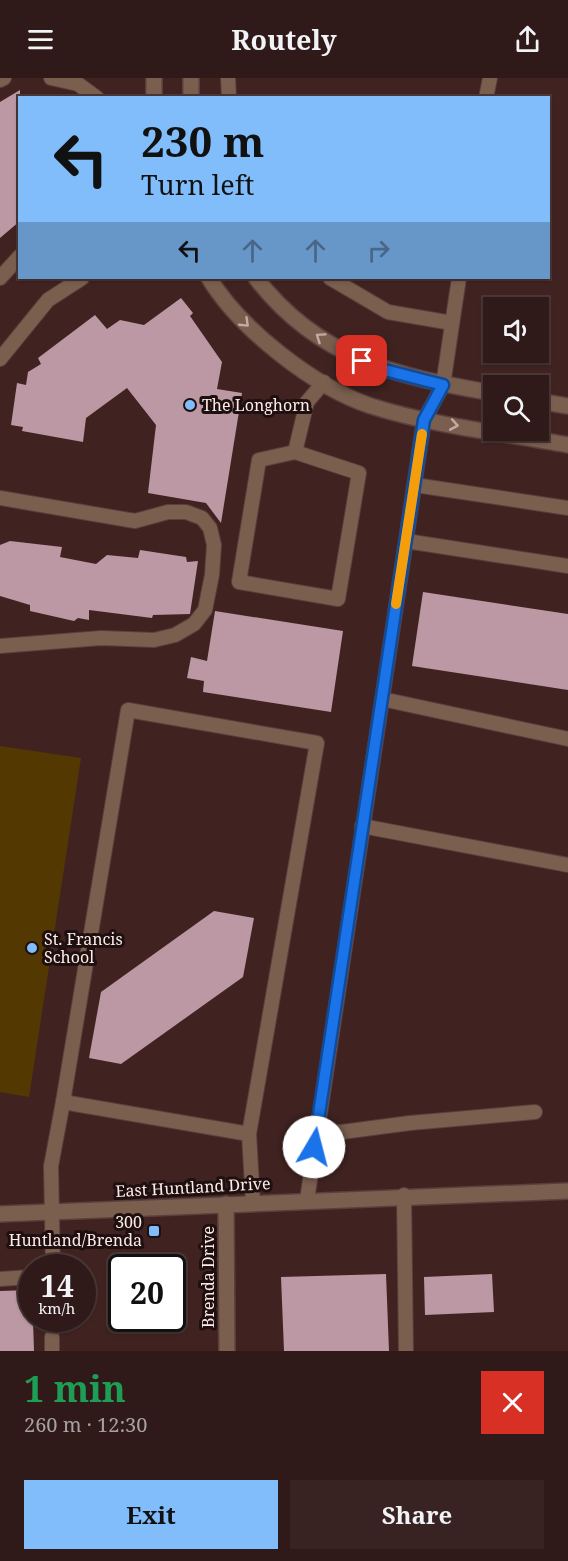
<!DOCTYPE html>
<html lang="en">
<head>
<meta charset="utf-8">
<style>
	body { margin:0; font-family:"Noto Serif",serif; background:#382322; color:#f1f3f6; height:100vh; display:flex; flex-direction:column; font-size:22px; white-space:nowrap }
	* { box-sizing:border-box; margin:0 }
	p { font-size:20px; color:#a8a1a2 }
	.icon { flex:none; width:33px; height:33px; fill:none; stroke:currentColor; stroke-width:2; stroke-linecap:round; stroke-linejoin:round }
	.map { position:relative; height:1273px; overflow:hidden }
	.details { display:flex; flex-direction:column; background:#301a19; flex:1 }
	.details>* { flex:none }
	.hud { position:absolute; left:18px; top:18px; width:532px; height:183px; border-radius:0px; box-shadow:0 2px 4px #0004,0 0 0 2px #4b3838; background:#81bdfa; color:#111; overflow:hidden }
	.controls { position:absolute; left:483px; top:219px; display:grid; gap:12px }
	.controls a { display:grid; place-items:center; width:66px; height:66px; border-radius:0px; background:#301a19; box-shadow:0 2px 4px #0004,0 0 0 2px #4b3838; font-size:30px }
	.speed { position:absolute; left:18px; top:1176px; display:flex; gap:12px; font-size:30px; font-weight:700; text-align:center }
	.speed>* { display:grid; place-content:center; width:78px; height:78px; border-radius:50%; background:#301a19; box-shadow:0 2px 4px #0004,0 0 0 2px #4b3838; line-height:1 }
	.speed small { font-size:15px; font-weight:400 }
	.speed .limit { border:3px solid #111; border-radius:9px; background:#fff; color:#111 }
	.pin { position:absolute; display:grid; place-items:center; width:51px; height:51px; color:#fff; margin:-26px; border-radius:12px; box-shadow:0 3px 9px #0006 }
	.me { position:absolute; width:66px; margin:-33px; rotate:8deg; stroke-linejoin:round; filter:drop-shadow(0 0 4px #0008) }
	.turn { display:flex; align-items:center; gap:21px; height:126px; padding:0 24px; font-size:27px }
	.turn .icon { width:78px; height:78px; stroke-width:2.5 }
	.turn b { display:block; font-size:42px; line-height:51px }
	.lanes { display:flex; align-items:center; height:57px; padding:0 24px; background:#0003; justify-content:center; gap:30px; direction:ltr }
	.lanes .off { opacity:.35 }
	.round { display:grid; place-items:center; flex:none; width:63px; height:63px; border-radius:0px; background:#382322 }
	.headline { display:flex; align-items:center; justify-content:space-between; height:102px; padding:0 24px }
	h1 { font-size:36px; font-weight:700; line-height:45px; color:#1e9e55 }
	.cta { display:flex; gap:12px; margin-top:auto; padding:12px 24px }
	.cta a { flex:1; height:69px; border-radius:0px; background:#81bdfa; color:#111; font-size:24px; font-weight:700; line-height:69px; text-align:center }
	.cta a+a { background:#382322; color:#f1f3f6 }
	header { display:flex; justify-content:space-between; align-items:center; height:78px; padding:0 24px; background:#301a19; font-size:27px; font-weight:700 }
	.map>svg:first-child { display:block }
	.green { fill:#543801 }
	.building { fill:#bb98a3 }
	.lines { fill:none; stroke-linecap:round; stroke-linejoin:round }
	.service-casing { stroke:#5b3f3d; stroke-width:16 }
	.minor-casing { stroke:#5b3f3d; stroke-width:18 }
	.tertiary-casing { stroke:#5b3f3d; stroke-width:18 }
	.service { stroke:#7a5f4f; stroke-width:14 }
	.minor { stroke:#7a5f4f; stroke-width:15 }
	.tertiary { stroke:#7a5f4f; stroke-width:15 }
	.oneway { stroke:#c3aba3 }
	.route-casing { stroke:#114b97; stroke-width:15 }
	.route { stroke:#1a73e8; stroke-width:10 }
	.slow { stroke:#f59e0b; stroke-width:10 }
	.poi-dot { fill:#81bdfa; stroke:#1d100f; stroke-width:2 }
	.labels { text-anchor:middle; stroke-width:6; stroke-linejoin:round; paint-order:stroke }
	.poi-label { font-size:16px; fill:#feeae8; stroke:#1d100f; text-anchor:start }
	.street-label { font-size:16px; fill:#feeae8; stroke:#1d100f }
</style>
</head>
<body>
<header><svg class="icon" aria-label="menu" viewBox="0 0 24 24"><path d="M4 6h16M4 12h16M4 18h16"/></svg>Routely<svg class="icon" aria-label="share" viewBox="0 0 24 24"><path d="M12 15V3M7 8l5-5 5 5M5 13v7h14v-7"/></svg></header>
<div class="map">
<svg width="568" height="1273" viewBox="0 0 568 1273">
	<rect width="100%" height="100%" fill="#402321"/>
	<path class="green" d="M0,668L81,680L29,1019L0,1014Z"/>
	<g class="building">
		<path d="M20,12V143L0,160V24Z"/>
		<path d="M181,220L193,235L190,238L222,284L217,311L242,315L221,445L206,425L148,415L156,347L127,310L86,340L83,364L22,353L23,349L11,347L17,305L26,307L28,294L41,286L38,280L95,237L107,251L120,242L144,247Z"/>
		<path d="M10,463L62,469L60,479L96,486L107,477L138,480L140,472L186,479L187,484L198,483L190,536L153,537L152,540L89,532V542L78,540L74,543L30,533V527L0,518V467Z"/>
		<path d="M423,514L568,536V612L412,588Z"/>
		<path d="M215,533L343,553L331,634L203,614L204,603L187,600L191,579L207,583Z"/>
		<path d="M214,833L254,840L243,899L121,986L89,980L101,914Z"/>
		<path d="M386,1196L389,1273H284L281,1199Z"/>
		<path d="M492,1196L494,1234L425,1237L424,1199Z"/>
		<path d="M32,1212L34,1273H0V1213Z"/>
	</g>
	<g class="lines">
		<defs>
			<g id="service">
				<path d="M51,0L78,6L97,20"/>
				<path d="M228,0L229,20"/>
				<path d="M0,2L4,0"/>
				<path d="M486,20L490,0"/>
				<path d="M0,200L20,178"/>
				<path d="M330,200L388,234L452,245"/>
				<path d="M0,281L48,222L82,200"/>
				<path d="M295,374L359,395L338,521L239,504L259,382L295,374L307,324L324,304"/>
				<path d="M415,407L568,430"/>
				<path d="M0,420L135,443L168,434H186L202,440L210,450L214,467L212,497L205,532L194,546L175,557L154,562L101,560L0,568"/>
				<path d="M406,463L568,488"/>
				<path d="M382,621L568,661"/>
				<path d="M362,748L568,787"/>
				<path d="M316,1053L342,1054L410,1045L535,1034"/>
				<path d="M249,1056L63,1024L128,632L317,665L249,1056L253,1125"/>
				<path d="M404,1117L406,1273"/>
				<path d="M307,1122L424,342L443,307L459,200"/>
				<path d="M53,1190L51,1088L63,1024"/>
				<path d="M0,1201L32,1199"/>
				<path d="M52,1273V1259"/>
			</g>
			<g id="minor">
				<path d="M154,0V20"/>
				<path d="M191,0V20"/>
				<path d="M209,200C240,251 314,309 371,328C434,348 503,355 568,367"/>
				<path d="M256,200C318,281 398,299 494,315"/>
				<path d="M538,323L568,328"/>
				<path d="M226,1126L227,1273"/>
			</g>
			<path id="tertiary" d="M0,1136L568,1113"/>
		</defs>
		<use href="#service" class="service-casing"/>
		<use href="#minor" class="minor-casing"/>
		<use href="#tertiary" class="tertiary-casing"/>
		<use href="#service" class="service"/>
		<use href="#minor" class="minor"/>
		<use href="#tertiary" class="tertiary"/>
	</g>
	<defs><path id="oneway-chevron" d="M-2-3.5L2.5 0L-2 3.5" fill="none" stroke-width="1.6" stroke-linecap="round" stroke-linejoin="round" transform="scale(1.5)"/></defs>
	<g class="oneway">
		<use href="#oneway-chevron" transform="translate(245 245) rotate(44)"/>
		<use href="#oneway-chevron" transform="translate(320 259) rotate(-146)"/>
		<use href="#oneway-chevron" transform="translate(454 347) rotate(10)"/>
	</g>
	<g class="lines">
		<defs>
			<path id="route" d="M314,1069L424,342L443,307L377,290L362,283"/>
		</defs>
		<use href="#route" class="route-casing"/>
		<use href="#route" class="route"/>
		<path class="slow" d="M396,526L422,356"/>
	</g>
	<g class="poi-dot">
		<circle cx="190" cy="327" r="6"/>
		<circle cx="32" cy="870" r="6"/>
		<rect x="148" y="1147" width="12" height="12" rx="3"/>
	</g>
	<g class="labels">
		<g class="poi-label">
			<text x="202" y="333">The Longhorn</text>
			<text x="44" y="867">St. Francis<tspan x="44" dy="18">School</tspan></text>
			<text x="142" y="1150" text-anchor="end">300<tspan x="142" dy="18">Huntland/Brenda</tspan></text>
		</g>
		<g class="street-label">
			<text transform="translate(193 1109) rotate(-3)" y="6">East Huntland Drive</text>
			<text transform="translate(208 1199) rotate(-90)" y="6">Brenda Drive</text>
		</g>
	</g>
</svg>
<div class="controls">
<a><svg class="icon" aria-label="sound" viewBox="0 0 24 24"><path d="M4 9h4l5-4v14l-5-4H4zM17 9q2 3 0 6"/></svg></a>
<a><svg class="icon" aria-label="search" viewBox="0 0 24 24"><circle cx="10" cy="10" r="6"/><path d="M15 15l6 6"/></svg></a>
</div>
<div class="speed"><div>14<small>km/h</small></div><div class="limit">20</div></div>
<div class="pin" style="left:362px;top:283px;background:#d93025"><svg class="icon" aria-label="arrive" viewBox="0 0 24 24"><path d="M6 21V4h12l-3 4 3 4H6"/></svg></div>
<svg class="me" style="left:314px;top:1069px" viewBox="-20 -20 40 40"><circle r="19" fill="#fff"/><path d="M0-13L10 11 0 6-10 11z" fill="#1a73e8"/></svg>
<div class="hud">
<div class="turn"><svg class="icon" aria-label="left" viewBox="0 0 24 24"><path d="M17 20v-9H6M10 6l-5 5 5 5"/></svg><div><b>230 m</b>Turn left</div></div>
<div class="lanes"><svg class="icon" aria-label="left" viewBox="0 0 24 24"><path d="M17 20v-9H6M10 6l-5 5 5 5"/></svg><svg class="icon off" aria-label="ahead" viewBox="0 0 24 24"><path d="M12 20V5M6 11l6-6 6 6"/></svg><svg class="icon off" aria-label="ahead" viewBox="0 0 24 24"><path d="M12 20V5M6 11l6-6 6 6"/></svg><svg class="icon off" aria-label="right" viewBox="0 0 24 24"><path d="M7 20v-9h11M14 6l5 5-5 5"/></svg></div>
</div>
</div>
<section class="details">
<div class="headline"><div><h1>1 min</h1><p>260 m · 12:30</p></div><a class="round" style="background:#d93025;color:#fff"><svg class="icon" aria-label="close" viewBox="0 0 24 24"><path d="M6 6l12 12M18 6L6 18"/></svg></a></div>
<div class="cta"><a>Exit</a><a>Share</a></div>
</section>
</body>
</html>
